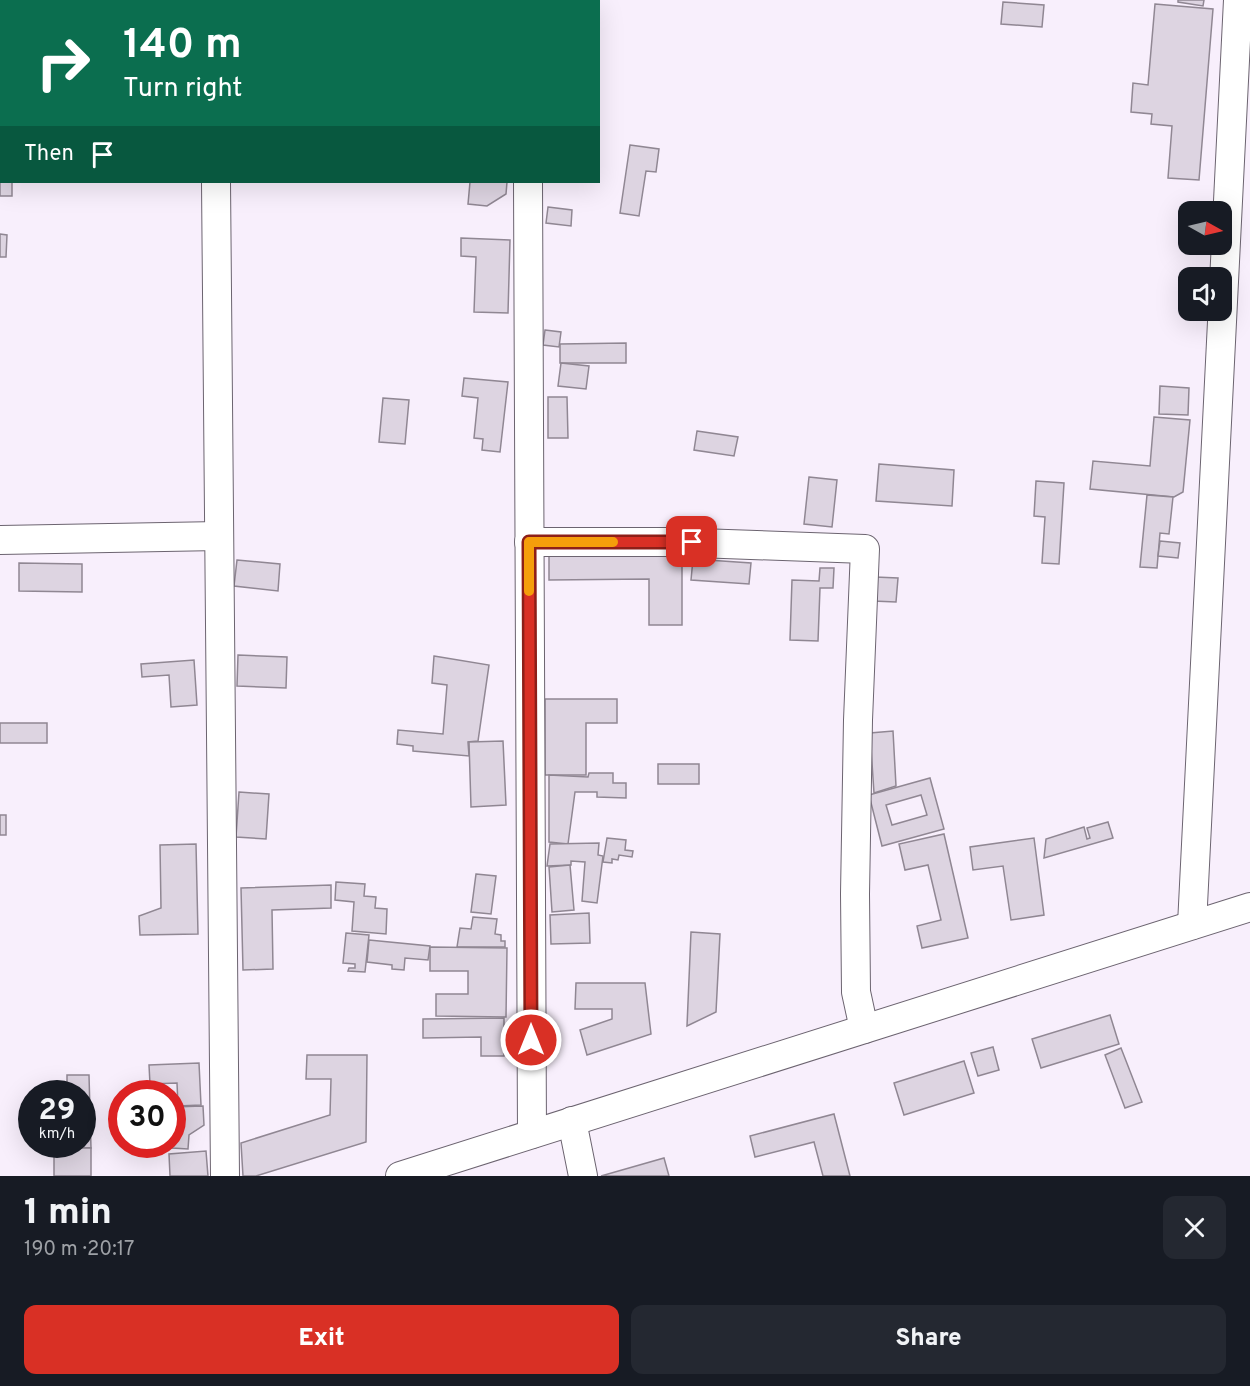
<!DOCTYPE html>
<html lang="en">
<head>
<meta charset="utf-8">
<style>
	body { margin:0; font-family:Overpass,sans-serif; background:#242831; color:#f1f3f6; height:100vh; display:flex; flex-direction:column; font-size:22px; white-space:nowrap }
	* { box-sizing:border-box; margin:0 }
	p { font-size:20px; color:#9ea1a6 }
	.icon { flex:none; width:33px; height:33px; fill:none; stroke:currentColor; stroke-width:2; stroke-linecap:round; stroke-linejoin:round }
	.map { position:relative; height:1176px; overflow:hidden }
	.panel { display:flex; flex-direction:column; background:#171b24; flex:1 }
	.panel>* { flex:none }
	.hud { position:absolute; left:0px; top:0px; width:600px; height:183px; box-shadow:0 6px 24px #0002; background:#0b6e4f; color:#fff; overflow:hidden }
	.needle { width:39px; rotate:98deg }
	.fabs { position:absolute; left:1178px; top:201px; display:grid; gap:12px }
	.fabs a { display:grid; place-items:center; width:54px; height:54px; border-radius:12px; background:#171b24; box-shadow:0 6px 24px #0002; font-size:30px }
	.speed { position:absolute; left:18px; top:1080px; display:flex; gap:12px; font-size:30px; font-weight:700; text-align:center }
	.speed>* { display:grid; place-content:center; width:78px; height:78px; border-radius:50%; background:#171b24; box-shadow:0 6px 24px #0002; line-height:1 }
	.speed small { font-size:15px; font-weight:400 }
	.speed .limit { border:9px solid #d22; background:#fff; color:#111 }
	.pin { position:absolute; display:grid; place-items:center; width:51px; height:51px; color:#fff; margin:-26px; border-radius:12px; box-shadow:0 3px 9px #0006 }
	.me { position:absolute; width:66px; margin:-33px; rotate:0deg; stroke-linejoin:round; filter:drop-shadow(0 0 4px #0008) }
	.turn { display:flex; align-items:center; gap:21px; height:126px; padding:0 24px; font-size:27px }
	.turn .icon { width:78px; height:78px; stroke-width:2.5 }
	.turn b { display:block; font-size:42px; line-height:51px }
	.then { display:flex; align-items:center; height:57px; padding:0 24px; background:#0003; gap:12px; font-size:22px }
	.round { display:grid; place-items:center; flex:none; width:63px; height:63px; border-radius:12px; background:#242831 }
	.overview { display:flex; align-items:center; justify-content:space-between; height:102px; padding:0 24px }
	h1 { font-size:36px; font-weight:800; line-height:45px }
	.cta { display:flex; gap:12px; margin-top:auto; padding:12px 24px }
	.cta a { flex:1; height:69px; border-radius:12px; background:#d93025; color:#fff; font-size:24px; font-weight:800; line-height:69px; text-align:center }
	.cta a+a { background:#242831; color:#f1f3f6 }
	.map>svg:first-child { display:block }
	.building { fill:#ddd4e1; stroke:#908793; stroke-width:1.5; fill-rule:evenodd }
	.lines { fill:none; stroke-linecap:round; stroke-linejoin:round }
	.minor-casing { stroke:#6c6470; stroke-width:30 }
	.minor { stroke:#fff; stroke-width:28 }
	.route-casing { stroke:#8d1f18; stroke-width:15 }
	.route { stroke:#d93025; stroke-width:10 }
	.slow { stroke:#f59e0b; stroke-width:10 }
</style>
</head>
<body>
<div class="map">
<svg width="1250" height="1176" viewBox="0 0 1250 1176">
	<rect width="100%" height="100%" fill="#f8effc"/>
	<g class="building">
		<path d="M1178,0H1204L1203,6L1178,2Z"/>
		<path d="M1003,2L1044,5L1042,27L1001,24Z"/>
		<path d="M1155,4L1213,9L1199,180L1168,178L1172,126L1151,124L1152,114L1131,112L1133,83L1148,85Z"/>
		<path d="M630,145L659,149L656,172L646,171L639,216L620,213Z"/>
		<path d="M0,165L2,182H12V196H0Z"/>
		<path d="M470,182H507L506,194L487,206L468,204Z"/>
		<path d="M548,207L572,210L571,226L546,223Z"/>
		<path d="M0,234L7,235L6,257H0Z"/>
		<path d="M461,238L510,240L508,313L474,312L476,257L461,256Z"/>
		<path d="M545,330L561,332L559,347L543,345Z"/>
		<path d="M626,343V363H560V344Z"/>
		<path d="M561,363L589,366L586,389L558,386Z"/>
		<path d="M464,378L508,382L500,452L482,450L483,439L474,438L478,398L462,396Z"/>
		<path d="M1160,386L1189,388L1188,415L1159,414Z"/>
		<path d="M548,397H567L568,438H548Z"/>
		<path d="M383,398L409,400L405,444L379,442Z"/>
		<path d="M1154,417L1190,420L1183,492L1174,497L1090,489L1093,461L1150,466Z"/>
		<path d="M697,431L738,437L734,456L694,450Z"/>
		<path d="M879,464L954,470L952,506L876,501Z"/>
		<path d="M809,477L837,480L832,527L804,524Z"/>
		<path d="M1036,481L1064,483L1059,564L1042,563L1045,517L1034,516Z"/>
		<path d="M1147,495L1173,497L1169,534L1160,533L1157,568L1140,567Z"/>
		<path d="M1160,541L1180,543L1178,558L1158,556Z"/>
		<path d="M682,554V625H649V579L549,580V555Z"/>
		<path d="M693,559L751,563L749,584L691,580Z"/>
		<path d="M237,560L280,564L278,591L234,586Z"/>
		<path d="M19,563L82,564V592L19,591Z"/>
		<path d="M820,568H834L833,588H820L818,641L790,640L792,580L819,581Z"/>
		<path d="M875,577L898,578L896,602L873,601Z"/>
		<path d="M238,655L287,657L286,688L237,686Z"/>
		<path d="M434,656L489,665L478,741L468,742L469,756L413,751V746L397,744L398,730L443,734L447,685L432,683Z"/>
		<path d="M194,660L197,705L171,707L169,675L142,677L141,664Z"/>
		<path d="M545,699H617V723H586V775H545Z"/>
		<rect x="0" y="723" width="47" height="20"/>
		<path d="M893,731L896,786L874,793L870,733Z"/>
		<path d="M503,741L506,805L471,807L469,742Z"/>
		<rect x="658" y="764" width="41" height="20"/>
		<path d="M589,773H613V783H626V798L597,797V792H575L568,844L549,842V775L588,777Z"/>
		<path d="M930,778L944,829L882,846L869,795ZM921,795L927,815L892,825L886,805Z"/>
		<path d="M239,792L269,794L266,839L236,837Z"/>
		<rect x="0" y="815" width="6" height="20"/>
		<path d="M1108,822L1113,838L1044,858L1046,839L1084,827L1087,839L1090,838L1087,828Z"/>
		<path d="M944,834L968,938L922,948L917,926L941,920L928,865L905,870L899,844Z"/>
		<path d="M607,838L626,840L625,850L633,851L632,857L619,855L618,860L612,859V863L603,862Z"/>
		<path d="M1034,838L1044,915L1011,920L1003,866L973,870L970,847Z"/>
		<path d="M599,843L598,855L603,856L597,903L582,901L585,862L571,861V865L547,866L550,844Z"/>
		<path d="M196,844L198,934L140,935L139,916L161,908L160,845Z"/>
		<path d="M570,865L574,910L552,912L549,867Z"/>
		<path d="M476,874L496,876L491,914L471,912Z"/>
		<path d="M336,882L365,884L364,896L376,897L375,908L387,909L386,934L352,931L354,902L335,900Z"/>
		<path d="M331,885V908L272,910L273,969L243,970L241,888Z"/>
		<path d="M589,913L590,943L551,944L550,915Z"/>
		<path d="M473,917L497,919L495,934L501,935V941H505V947H457L460,928L471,929Z"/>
		<path d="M691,932L720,934L716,1012L687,1026Z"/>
		<path d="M346,933L369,935L365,972L348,971L349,968H355V964L343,963Z"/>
		<path d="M369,940L430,946L428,960L405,958L404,970L392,969V965L367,962Z"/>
		<path d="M430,947L507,948L506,1017L436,1016V994H468V971H430Z"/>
		<path d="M576,983H645L651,1034L587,1055L580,1030L612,1019V1009H575Z"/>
		<path d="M1110,1015L1119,1044L1041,1068L1032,1039Z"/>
		<path d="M504,1018V1056H481V1037L423,1038V1019Z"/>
		<path d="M993,1047L999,1070L978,1076L971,1053Z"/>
		<path d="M1121,1048L1142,1102L1125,1108L1105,1055Z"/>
		<path d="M307,1055H367L366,1142L256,1176H243L241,1143L330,1115L331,1079H306Z"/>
		<path d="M964,1061L974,1093L904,1115L894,1083Z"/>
		<path d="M199,1063L201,1105L178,1106L177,1083L150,1084L149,1065Z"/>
		<path d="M67,1075H89L91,1148H69V1144H82V1094H67Z"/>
		<path d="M203,1106L204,1125L189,1135L188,1149L172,1148V1107Z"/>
		<path d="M834,1114L850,1176H823L814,1142L755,1157L750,1136Z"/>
		<rect x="54" y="1148" width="37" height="28"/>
		<path d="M206,1151L208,1176H170L169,1154Z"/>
		<path d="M664,1158L669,1176H601Z"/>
	</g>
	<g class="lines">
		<defs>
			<g id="minor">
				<path d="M552,2V0"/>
				<path d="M216,182L225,1176"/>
				<path d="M528,182L532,1134"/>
				<path d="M0,540L219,536"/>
				<path d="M529,542H670L865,549L858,720L855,894L856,992L864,1029"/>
				<path d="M1192,925L1238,0"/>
				<path d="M572,1121L583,1176"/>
				<path d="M400,1176L1250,907"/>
			</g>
		</defs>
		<use href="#minor" class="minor-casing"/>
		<use href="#minor" class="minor"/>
	</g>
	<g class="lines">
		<defs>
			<path id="route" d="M531,1040L529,542H692"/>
		</defs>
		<use href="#route" class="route-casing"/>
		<use href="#route" class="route"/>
		<path class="slow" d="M529,591V542H613"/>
	</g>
</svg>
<div class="fabs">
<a><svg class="needle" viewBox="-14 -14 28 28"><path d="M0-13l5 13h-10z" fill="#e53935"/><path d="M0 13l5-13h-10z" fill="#9ea1a6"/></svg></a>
<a><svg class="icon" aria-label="sound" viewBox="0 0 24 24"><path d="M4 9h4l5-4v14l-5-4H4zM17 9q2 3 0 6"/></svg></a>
</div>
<div class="speed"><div>29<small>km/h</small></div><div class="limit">30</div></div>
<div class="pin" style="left:692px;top:542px;background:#d93025"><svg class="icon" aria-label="arrive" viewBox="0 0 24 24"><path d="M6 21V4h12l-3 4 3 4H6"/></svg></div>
<svg class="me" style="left:531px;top:1040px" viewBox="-20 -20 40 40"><circle r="17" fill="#d93025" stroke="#fff" stroke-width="3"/><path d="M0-11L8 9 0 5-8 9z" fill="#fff"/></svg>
<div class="hud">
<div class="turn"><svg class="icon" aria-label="right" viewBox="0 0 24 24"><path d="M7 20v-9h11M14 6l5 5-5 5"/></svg><div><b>140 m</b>Turn right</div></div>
<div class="then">Then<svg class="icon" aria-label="arrive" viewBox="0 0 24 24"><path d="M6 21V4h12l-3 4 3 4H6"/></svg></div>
</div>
</div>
<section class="panel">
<div class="overview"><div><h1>1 min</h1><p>190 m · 20:17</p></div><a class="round"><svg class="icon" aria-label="close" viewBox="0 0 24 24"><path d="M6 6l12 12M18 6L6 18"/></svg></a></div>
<div class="cta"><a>Exit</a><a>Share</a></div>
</section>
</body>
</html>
